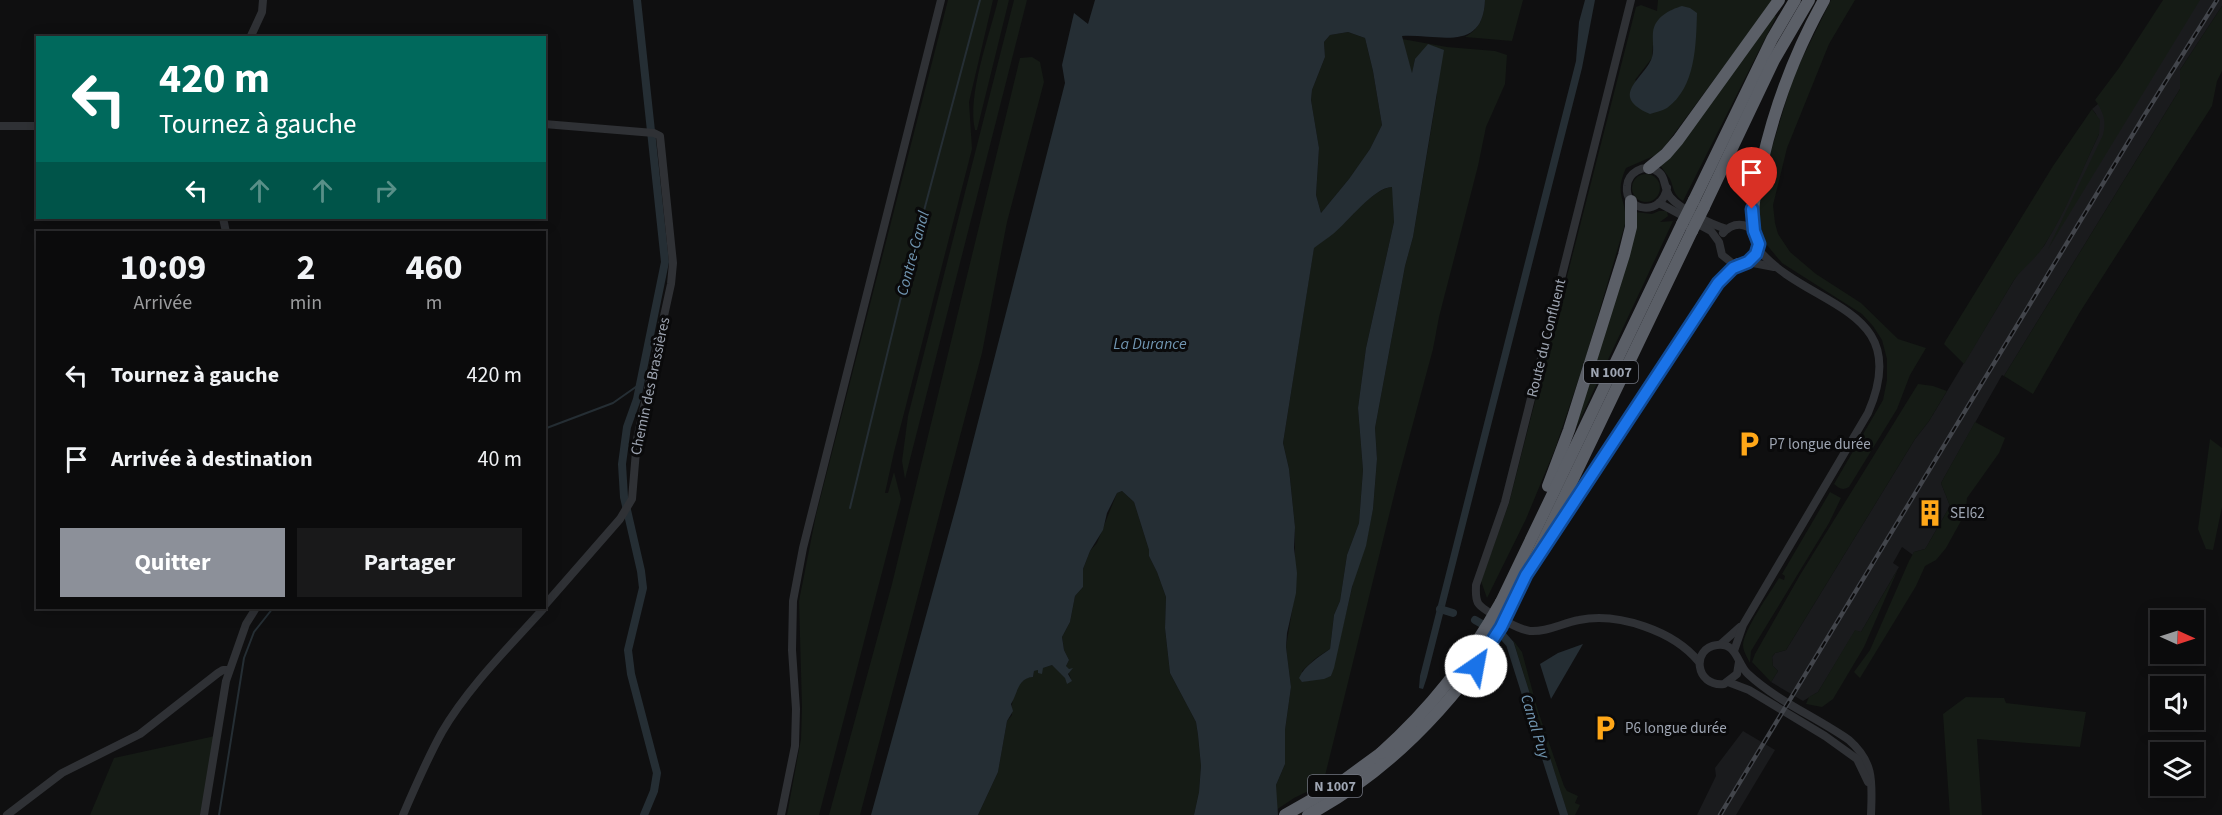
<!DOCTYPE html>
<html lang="fr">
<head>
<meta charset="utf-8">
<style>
	body { margin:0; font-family:"Source Sans 3",sans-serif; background:#19191a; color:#f1f3f6; height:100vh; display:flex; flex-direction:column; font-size:22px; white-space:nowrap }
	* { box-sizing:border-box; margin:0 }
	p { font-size:20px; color:#9a9b9d }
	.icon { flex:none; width:33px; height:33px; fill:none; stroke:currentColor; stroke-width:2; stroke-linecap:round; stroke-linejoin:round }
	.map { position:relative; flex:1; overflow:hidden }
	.panel { position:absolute; left:36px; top:231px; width:510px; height:378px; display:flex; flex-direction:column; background:#0b0b0c; border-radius:0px; box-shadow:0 3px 15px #0003,0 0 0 2px #2b2b2d }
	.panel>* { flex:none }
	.guide { position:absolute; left:36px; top:36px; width:510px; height:183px; border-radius:0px; box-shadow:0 3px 15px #0003,0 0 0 2px #2b2b2d; background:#00695c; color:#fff; overflow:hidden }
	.needle { width:39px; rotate:93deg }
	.buttons { position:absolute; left:2150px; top:610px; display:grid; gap:12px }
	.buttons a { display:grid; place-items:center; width:54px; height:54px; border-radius:0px; background:#0b0b0c; box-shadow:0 3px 15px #0003,0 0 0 2px #2b2b2d; font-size:30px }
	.pin { position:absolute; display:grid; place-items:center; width:51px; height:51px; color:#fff; margin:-62px -26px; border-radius:50% 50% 50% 0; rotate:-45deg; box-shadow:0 0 6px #0007 }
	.pin .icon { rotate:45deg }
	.me { position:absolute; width:66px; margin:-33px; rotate:33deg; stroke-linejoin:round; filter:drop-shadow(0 0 4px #0008) }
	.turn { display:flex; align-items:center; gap:21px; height:126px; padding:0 24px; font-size:27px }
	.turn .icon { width:78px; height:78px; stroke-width:2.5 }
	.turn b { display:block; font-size:42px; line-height:51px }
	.lanes { display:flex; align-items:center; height:57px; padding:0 24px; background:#0003; justify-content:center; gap:30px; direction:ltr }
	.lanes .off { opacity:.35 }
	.eta { display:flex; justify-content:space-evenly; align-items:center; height:102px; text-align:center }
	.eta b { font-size:36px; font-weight:700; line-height:42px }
	.primary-button { display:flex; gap:12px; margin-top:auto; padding:12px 24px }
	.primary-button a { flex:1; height:69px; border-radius:0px; background:#8c9099; color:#fff; font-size:24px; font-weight:700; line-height:69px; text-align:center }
	.primary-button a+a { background:#19191a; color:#f1f3f6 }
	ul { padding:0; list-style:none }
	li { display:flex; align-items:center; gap:18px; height:84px; padding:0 24px }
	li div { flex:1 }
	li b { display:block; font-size:22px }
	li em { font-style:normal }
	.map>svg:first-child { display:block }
	.built { fill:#1a1b1d }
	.green { fill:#151b15; fill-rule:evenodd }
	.water { fill:#252e34; fill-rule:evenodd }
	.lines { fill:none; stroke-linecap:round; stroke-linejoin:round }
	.stream { stroke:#252e34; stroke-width:2 }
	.canal { stroke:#252e34; stroke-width:8 }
	.minor { stroke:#2f3135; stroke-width:8 }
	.highway { stroke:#5b5f67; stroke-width:12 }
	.rail-casing { stroke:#42454b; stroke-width:4.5 }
	.rail { stroke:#0a0a0b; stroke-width:2; stroke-dasharray:7; stroke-linecap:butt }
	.highway-bridge { stroke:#5b5f67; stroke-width:12 }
	.route-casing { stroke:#114b97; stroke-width:15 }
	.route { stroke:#1a73e8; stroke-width:10 }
	.labels { text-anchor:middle; stroke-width:6; stroke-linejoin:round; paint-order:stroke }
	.shield { fill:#0a0a0b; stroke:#727680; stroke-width:1.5 }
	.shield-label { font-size:14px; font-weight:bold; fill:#9ea5b2 }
	.street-label { font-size:15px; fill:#9ea5b2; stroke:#0a0a0b }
	.poi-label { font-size:15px; fill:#9ea5b2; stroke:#0a0a0b; text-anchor:start }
	.water-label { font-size:16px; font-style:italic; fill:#7196b2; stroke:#0a0a0b }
</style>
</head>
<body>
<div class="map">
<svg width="2222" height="815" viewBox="0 0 2222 815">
	<rect width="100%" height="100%" fill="#0f0f10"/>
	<g class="built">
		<path d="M2174,0H2222V6L2180,70V89L2004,376L2002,375L1941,483L1950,506L1927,546L1925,549L1914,552L1913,555L1902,547L1893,563L1899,567L1861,632L1855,631L1818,692L1803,701L1771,682L1778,671L1773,666L1772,657L1775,653L1786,650L1915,439L1929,421L2014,280L2021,269L2044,246L2061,215L2099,134L2096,114L2092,109L2098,104Z"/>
		<path d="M1743,731L1775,750L1736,815H1697L1716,776L1715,768Z"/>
	</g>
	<g class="green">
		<path d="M948,0H993L969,102L972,149L894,452L885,493H888L894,472L901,499L819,815H787L801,739L802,707L799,601L816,515Z"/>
		<path d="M998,0H1009L977,130H975C967,95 989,37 998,0Z"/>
		<path d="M1014,0H1027L905,479L902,461L908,416Z"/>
		<path d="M1485,0H1523L1512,41L1465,37C1480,29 1484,17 1485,0Z"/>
		<path d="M1658,0H1773L1665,146L1656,155L1626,168C1613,197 1628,199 1625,224L1585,360L1555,449L1526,519L1487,598L1481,581L1509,503L1636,7L1641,5L1657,11ZM1653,45L1666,108L1635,80L1652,58Z"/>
		<path d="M1831,0H1855L1829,44L1787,148L1773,205L1775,223L1778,234L1790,252L1816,274L1861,303L1898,339L1926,348L1910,375L1897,409L1849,487C1842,491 1839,488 1834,484L1883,400L1887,380V359L1882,340L1873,326L1862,314L1782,263L1766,244L1758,218V208L1771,151L1794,75Z"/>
		<path d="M2163,0H2200L2048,249L2103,135C2107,121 2103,111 2095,100L2119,68Z"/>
		<path d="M2222,6V71L2217,81L2212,106L2080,312L2033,394L2004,376L2180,89V70Z"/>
		<path d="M1774,14L1776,17L1683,201C1673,195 1674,188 1670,179C1667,174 1663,170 1660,165Z"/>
		<path d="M1348,32L1365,38L1373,71L1382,125L1370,149L1349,179L1321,213L1316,195L1319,148L1311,100L1312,90L1325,57L1324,42L1330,35Z"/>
		<path d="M1402,39L1447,47L1495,51L1507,55L1505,84L1486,127L1478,166L1439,317L1433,349L1397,483L1323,784L1294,798L1276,810V785L1285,764V730L1291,687L1286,647L1295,593V527L1289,469L1283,443L1314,247C1320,243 1327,238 1333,233C1348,221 1374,187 1393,187L1394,222L1366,348L1358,408L1363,470L1359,523L1347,555L1340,601L1334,615L1330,649L1316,658L1302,671V682L1331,676L1356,571L1365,548L1373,509L1377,459L1375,428L1405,266L1413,237L1437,94L1415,59L1412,74Z"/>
		<path d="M1032,57L1040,62L1044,82L1007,222L982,353L860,815H829L892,584L1020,58Z"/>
		<path d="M2092,109L2100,120L2099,134C2082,170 2067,210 2045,244C2037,258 2023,267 2014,280L1964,364L1944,344L1946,340L2053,166Z"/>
		<circle cx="1646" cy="188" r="14"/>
		<path d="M1659,211H1667L1668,216L1660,222L1673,221L1577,426L1575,424L1636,212L1652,214Z"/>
		<path d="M1918,384L1933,386L1947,391L1929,421L1915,439L1786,650L1775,653L1772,657L1773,666L1778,671L1771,682L1752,662L1755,654L1800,575Z"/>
		<path d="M1975,422L2005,438L1999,453L1967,498L1966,510L1962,519L1946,548L1936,560L1925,566L1916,586L1860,678L1854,672L1870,650L1909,561L1914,552L1925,549L1927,546L1950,506L1941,483Z"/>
		<path d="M2210,439L2222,448V507L2213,550L2206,549L2198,529Z"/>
		<path d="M1122,491L1134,502L1149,550V556L1157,572L1166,597L1165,628L1170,673L1196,722L1198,735L1201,766L1199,792L1194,815H978L998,772L1007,721L1012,715C1010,702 1017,677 1033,677L1034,671L1052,665L1069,681L1071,679L1066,666L1069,660L1064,650L1062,637L1070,622L1075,596L1083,587V569L1090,551L1097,543L1117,493Z"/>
		<path d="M1830,492L1841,498L1829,523L1751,651L1750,663C1747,657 1743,651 1743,645C1744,629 1770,593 1779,578L1784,580L1785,576L1782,574Z"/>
		<path d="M1898,569L1864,647L1833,699L1822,707L1806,704L1809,697L1818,692L1855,630L1861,632Z"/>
		<path d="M1513,640L1522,652L1538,711L1564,786L1567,791L1578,796L1575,803L1580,805L1575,815H1568Z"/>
		<path d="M1966,697L2004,698L2006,703L2086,712L2080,747L1977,739L1982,815H1950L1943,714Z"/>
		<path d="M215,736L200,815H90L114,758Z"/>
	</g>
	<g class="water">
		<path d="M1095,0H1485C1483,53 1439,34 1402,36L1412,73L1415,59L1428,44L1444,50L1413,237L1405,266L1375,428L1377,459L1373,509L1366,546L1352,587L1334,668L1331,676L1324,679L1302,682L1299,678C1305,665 1319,657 1330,649L1334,615L1340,601L1347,555L1359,523L1363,470L1358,408L1366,348L1394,222L1392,187C1374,187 1348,222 1333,234C1327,239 1320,243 1314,248L1283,443L1289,469L1295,527L1294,548L1297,573L1296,593L1287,633L1286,647L1291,687L1285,730V764L1276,785L1278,815H1194L1199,792L1201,766L1198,735L1196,722L1170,673L1165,628L1166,597L1157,572L1149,556V550L1134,502L1122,491L1117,493L1107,513L1103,530L1090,551L1083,569V587L1075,596L1070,622L1062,637L1064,650L1069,660L1066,666L1069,669L1073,668L1068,674L1072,681L1067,684L1065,678L1052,665L1043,668L1042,674L1038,673V670L1034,671L1033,677C1018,678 1018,692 1011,704L1013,711L1007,721L998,772L978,815H871L959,496L1065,83L1062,65L1074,13L1088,24ZM1348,32L1365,38L1373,71L1382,125L1370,149L1349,179L1321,213L1316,195L1319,148L1311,100L1312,90L1325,57L1324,42L1330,35Z"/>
		<path d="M1585,0H1595L1582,68L1427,677L1423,689L1419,688L1420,676L1576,61L1579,22Z"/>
		<path d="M1682,6L1690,8L1697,13C1696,44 1696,87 1667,108C1662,111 1655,112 1650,114C1609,96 1642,80 1651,60C1655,52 1652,41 1653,32C1655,17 1669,10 1682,6Z"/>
		<path d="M1583,644L1551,699L1540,664L1558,653Z"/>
	</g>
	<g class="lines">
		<g class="stream">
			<path d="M544,429L613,403L640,384"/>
			<path d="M850,508L900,301L980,0"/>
			<path d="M219,815L244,658L254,632L273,608"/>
		</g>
		<g class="canal">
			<path d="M637,0L665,262L637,399L627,427L622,464L624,497L641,571L643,588L628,650L631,674L657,773L654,791L644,815"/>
			<path d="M1440,609L1453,613"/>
			<path d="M1475,620L1503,636L1510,644L1564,815"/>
		</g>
		<g class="minor">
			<path d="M1631,0L1505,502L1476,585C1476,591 1475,597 1478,603C1483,611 1520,630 1530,631C1548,632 1562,623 1579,620C1618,612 1674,631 1699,662"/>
			<path d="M250,38L262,12L263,0"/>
			<path d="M544,124L654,133L660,136L673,263L671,284L637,439L632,499L620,519L544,606"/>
			<path d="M0,126H38"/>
			<path d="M1667,188C1662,217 1624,212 1627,186C1628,173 1643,164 1655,170C1667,175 1663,188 1670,197C1680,209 1712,225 1727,229"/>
			<path d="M1659,203L1711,231L1719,242L1722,255L1732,263L1738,264L1748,262L1774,267"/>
			<path d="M223,218L226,232"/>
			<path d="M1723,233C1744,209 1775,243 1748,262"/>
			<path d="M1721,644L1740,627"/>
			<path d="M1734,651L1743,625L1868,413C1915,305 1807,309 1758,249"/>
			<path d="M1739,662L1737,674L1724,684C1695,687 1691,648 1717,645C1737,642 1737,664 1748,674C1777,701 1816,717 1849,740C1875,763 1872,783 1871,815"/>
			<path d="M1728,682L1749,690L1825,736L1857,759L1868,782"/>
			<path d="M7,815L62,773L140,734L218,673L223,670H229"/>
			<path d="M204,815L226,681L246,624L256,608"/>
			<path d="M403,815C415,787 427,759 442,732C469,686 509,647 544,608"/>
			<path d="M781,815L795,746L796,709L792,650L793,601L803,548L941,0"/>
		</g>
		<g class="highway">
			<path d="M1649,168L1666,154L1678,140L1779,0"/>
			<path d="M1694,200L1772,39L1795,0"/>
			<path d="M1704,207L1774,60L1809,0"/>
			<path d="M1754,231C1751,208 1756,186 1762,163C1775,105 1795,52 1824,0"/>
			<path d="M1548,486L1569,430L1624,255L1631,227V201"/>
			<path d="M1552,537L1718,283L1738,264"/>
			<path d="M1501,602L1682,224"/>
			<path d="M1511,608L1692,231"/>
			<path d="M1285,815L1336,786L1381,753"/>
			<path d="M1308,815C1381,776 1438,719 1485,653"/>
		</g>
		<defs>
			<path id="rail" d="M1720,815L2144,116L2217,0"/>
		</defs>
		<use href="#rail" class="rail-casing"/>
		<use href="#rail" class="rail"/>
		<g class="highway-bridge">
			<path d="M1682,224L1694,200"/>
			<path d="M1692,231L1704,207"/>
			<path d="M1485,653L1511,608"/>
			<path d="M1381,753C1431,708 1468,661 1501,602"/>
		</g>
	</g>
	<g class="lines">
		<defs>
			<path id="route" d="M1476,666L1501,627L1526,575L1718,283L1733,268L1748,262L1756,254L1759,244L1754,231L1752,209"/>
		</defs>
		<use href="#route" class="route-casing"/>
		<use href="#route" class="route"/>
	</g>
	<defs>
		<symbol id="parking-bare" viewBox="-9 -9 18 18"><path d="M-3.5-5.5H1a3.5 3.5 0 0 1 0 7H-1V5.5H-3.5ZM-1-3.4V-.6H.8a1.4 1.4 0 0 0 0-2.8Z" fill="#ffa718" stroke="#0a0a0b" stroke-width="2.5" paint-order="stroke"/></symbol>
		<symbol id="building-bare" viewBox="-9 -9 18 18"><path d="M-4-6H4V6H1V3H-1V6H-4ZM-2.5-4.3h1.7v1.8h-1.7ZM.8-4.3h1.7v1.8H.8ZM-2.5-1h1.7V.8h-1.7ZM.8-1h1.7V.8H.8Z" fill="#ffa718" stroke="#0a0a0b" stroke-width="2.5" paint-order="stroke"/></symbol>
	</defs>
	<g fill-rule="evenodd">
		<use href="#parking-bare" x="1730" y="425" width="38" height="38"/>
		<use href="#building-bare" x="1911" y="494" width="38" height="38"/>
		<use href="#parking-bare" x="1586" y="709" width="38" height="38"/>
	</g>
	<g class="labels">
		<g class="shield">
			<rect x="1584" y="361" width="54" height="22" rx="4.5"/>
			<rect x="1308" y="775" width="54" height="22" rx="4.5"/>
		</g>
		<g class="shield-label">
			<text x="1611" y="377">N 1007</text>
			<text x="1335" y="791">N 1007</text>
		</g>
		<g class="street-label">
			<text transform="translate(1546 338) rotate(-76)" y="5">Route du Confluent</text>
			<text transform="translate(650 386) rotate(-78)" y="5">Chemin des Brassières</text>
		</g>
		<g class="poi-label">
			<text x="1769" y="449">P7 longue durée</text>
			<text x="1950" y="518">SEI62</text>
			<text x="1625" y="733">P6 longue durée</text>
		</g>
		<g class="water-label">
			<text transform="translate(912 253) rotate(-75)" y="6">Contre-Canal</text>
			<text x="1150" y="349">La Durance</text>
			<text transform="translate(1536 726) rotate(73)" y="6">Canal Puy</text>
		</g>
	</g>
</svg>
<div class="buttons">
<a><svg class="needle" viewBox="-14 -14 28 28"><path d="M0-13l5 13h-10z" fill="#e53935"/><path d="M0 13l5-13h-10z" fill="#9a9b9d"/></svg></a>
<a><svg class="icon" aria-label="sound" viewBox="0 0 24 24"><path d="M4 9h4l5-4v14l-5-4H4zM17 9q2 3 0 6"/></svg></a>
<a><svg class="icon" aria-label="layers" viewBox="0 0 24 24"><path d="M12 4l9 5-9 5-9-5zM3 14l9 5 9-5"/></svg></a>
</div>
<div class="pin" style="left:1752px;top:209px;background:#d93025"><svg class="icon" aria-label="arrive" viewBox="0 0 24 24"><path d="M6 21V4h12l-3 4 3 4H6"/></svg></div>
<svg class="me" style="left:1476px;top:666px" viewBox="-20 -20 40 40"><circle r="19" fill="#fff"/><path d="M0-13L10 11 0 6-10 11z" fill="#1a73e8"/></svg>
<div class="guide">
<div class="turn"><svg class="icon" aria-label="left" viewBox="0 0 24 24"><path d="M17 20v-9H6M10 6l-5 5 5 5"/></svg><div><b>420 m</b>Tournez à gauche</div></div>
<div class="lanes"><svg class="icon" aria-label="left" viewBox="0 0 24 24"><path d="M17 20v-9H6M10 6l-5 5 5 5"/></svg><svg class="icon off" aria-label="ahead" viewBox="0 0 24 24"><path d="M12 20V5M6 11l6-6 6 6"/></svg><svg class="icon off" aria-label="ahead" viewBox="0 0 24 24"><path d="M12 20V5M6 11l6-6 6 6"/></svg><svg class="icon off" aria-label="right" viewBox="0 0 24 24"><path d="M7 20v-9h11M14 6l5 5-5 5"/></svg></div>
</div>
<section class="panel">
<div class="eta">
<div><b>10:09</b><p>Arrivée</p></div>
<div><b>2</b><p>min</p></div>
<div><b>460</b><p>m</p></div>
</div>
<ul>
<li><svg class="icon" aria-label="left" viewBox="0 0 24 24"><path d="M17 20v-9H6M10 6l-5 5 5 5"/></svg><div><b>Tournez à gauche</b></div><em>420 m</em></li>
<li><svg class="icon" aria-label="arrive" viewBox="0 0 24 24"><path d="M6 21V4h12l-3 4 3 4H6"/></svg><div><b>Arrivée à destination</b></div><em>40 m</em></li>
</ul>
<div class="primary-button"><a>Quitter</a><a>Partager</a></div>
</section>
</div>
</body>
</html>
